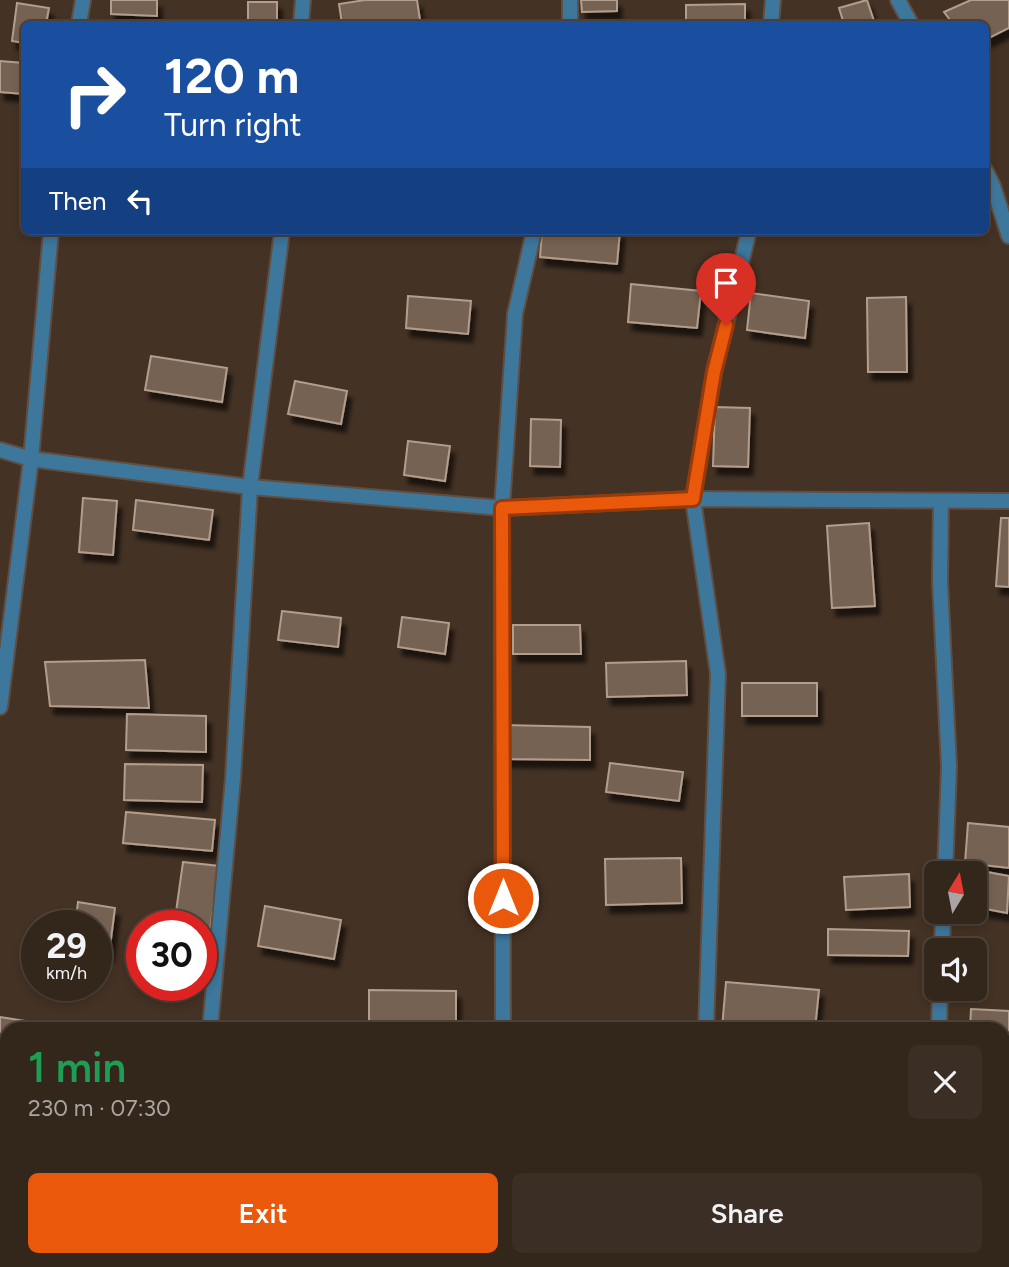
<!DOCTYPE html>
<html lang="en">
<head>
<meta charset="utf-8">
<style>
	body { margin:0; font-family:Figtree,sans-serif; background:#3b2e24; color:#f1f3f6; height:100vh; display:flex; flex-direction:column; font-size:26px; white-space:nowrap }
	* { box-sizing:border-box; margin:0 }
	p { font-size:23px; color:#a9a5a3 }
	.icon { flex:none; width:38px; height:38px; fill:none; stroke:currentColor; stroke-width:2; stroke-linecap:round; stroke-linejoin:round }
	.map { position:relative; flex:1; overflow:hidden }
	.panel { position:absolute; left:0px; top:1022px; width:1010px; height:245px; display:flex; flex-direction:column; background:#33261b; border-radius:21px 21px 0 0; box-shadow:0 4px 10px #0003,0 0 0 2px #4e433a }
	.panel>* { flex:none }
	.guide { position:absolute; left:21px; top:21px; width:968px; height:214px; border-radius:10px; box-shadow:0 4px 10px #0003,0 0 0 2px #4e433a; background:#1a4fa0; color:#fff; overflow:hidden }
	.needle { width:46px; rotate:10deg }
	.controls { position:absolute; left:924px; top:861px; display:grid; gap:14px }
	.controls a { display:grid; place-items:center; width:63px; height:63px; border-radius:10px; background:#33261b; box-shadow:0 4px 10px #0003,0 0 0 2px #4e433a; font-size:35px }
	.speed { position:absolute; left:21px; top:910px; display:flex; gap:14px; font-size:35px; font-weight:700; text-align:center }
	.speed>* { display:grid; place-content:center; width:91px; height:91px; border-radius:50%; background:#33261b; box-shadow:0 4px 10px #0003,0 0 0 2px #4e433a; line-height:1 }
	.speed small { font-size:18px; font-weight:400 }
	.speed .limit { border:10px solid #d22; background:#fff; color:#111 }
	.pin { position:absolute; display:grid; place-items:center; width:60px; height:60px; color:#fff; margin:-72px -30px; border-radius:50% 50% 50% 0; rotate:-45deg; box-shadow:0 0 7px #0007 }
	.pin .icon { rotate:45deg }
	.me { position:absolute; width:77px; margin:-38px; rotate:0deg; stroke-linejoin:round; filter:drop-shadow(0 0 5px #0008) }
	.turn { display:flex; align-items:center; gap:24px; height:147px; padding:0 28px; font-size:32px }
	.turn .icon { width:91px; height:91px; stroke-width:2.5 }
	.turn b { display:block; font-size:49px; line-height:60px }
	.then { display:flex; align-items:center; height:66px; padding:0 28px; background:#0003; gap:14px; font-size:26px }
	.round { display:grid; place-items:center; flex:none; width:74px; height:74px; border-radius:10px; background:#3b2e24 }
	.headline { display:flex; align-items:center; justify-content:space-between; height:119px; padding:0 28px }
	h1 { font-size:42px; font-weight:600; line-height:52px; color:#1e9e55 }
	.action { display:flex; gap:14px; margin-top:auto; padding:14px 28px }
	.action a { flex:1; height:80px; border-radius:10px; background:#ea580c; color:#fff; font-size:28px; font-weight:600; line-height:80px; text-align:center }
	.action a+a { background:#3b2e24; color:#f1f3f6 }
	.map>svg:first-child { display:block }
	.building { fill:#766252; stroke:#b39d8c; stroke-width:2; filter:url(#shadow) }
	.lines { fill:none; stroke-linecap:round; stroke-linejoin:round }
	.street-casing { stroke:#5f4e41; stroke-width:18 }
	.street { stroke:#3d779c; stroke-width:14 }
	.route-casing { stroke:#983908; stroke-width:18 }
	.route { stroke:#ea580c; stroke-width:12 }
</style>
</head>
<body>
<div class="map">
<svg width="1009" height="1267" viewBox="0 0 1009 1267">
	<defs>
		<filter id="shadow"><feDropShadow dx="4.5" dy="8" stdDeviation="2" flood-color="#0009"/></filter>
	</defs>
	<rect width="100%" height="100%" fill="#443224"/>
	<g class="building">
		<path d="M111,0H157V16L111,14Z"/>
		<path d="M365,0H417L420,20L392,24H342L339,4Z"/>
		<path d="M581,0H617V11L582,12Z"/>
		<path d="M867,0L875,24H844L839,8Z"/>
		<path d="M971,0H1009V28L985,40V24H953L944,12Z"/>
		<rect x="248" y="2" width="29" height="22"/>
		<path d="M17,3L49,8L46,24H24V43L12,41Z"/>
		<path d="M745,4V24H686V5Z"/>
		<path d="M0,61L24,63V94L0,92Z"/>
		<path d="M542,231H620L617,264L540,257Z"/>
		<path d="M631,284L701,291L697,328L628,322Z"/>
		<path d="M751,293L809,301L805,338L747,330Z"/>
		<path d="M408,296L471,301L468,334L406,328Z"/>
		<path d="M906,297L907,372H868L867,298Z"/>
		<path d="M151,356L227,368L222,402L145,390Z"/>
		<path d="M295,381L347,391L341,424L288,414Z"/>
		<path d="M715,407L750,408L748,467L713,466Z"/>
		<path d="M531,419L561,420L560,467L530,466Z"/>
		<path d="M408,441L450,446L445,481L404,475Z"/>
		<path d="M83,498L117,501L113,555L79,552Z"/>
		<path d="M136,500L213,510L209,540L133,530Z"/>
		<path d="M1001,518H1009V587L996,586Z"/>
		<path d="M869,523L875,606L832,608L827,526Z"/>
		<path d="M282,611L341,618L338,647L278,640Z"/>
		<path d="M402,617L449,623L445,654L398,647Z"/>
		<path d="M513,625H580L581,654H513Z"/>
		<path d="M145,660L149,708L50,706L45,662Z"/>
		<path d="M686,661L687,695L607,697L606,663Z"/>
		<rect x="742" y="683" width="75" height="33"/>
		<path d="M127,714L206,716V752L126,750Z"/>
		<path d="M503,725L590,727V760L503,759Z"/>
		<path d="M610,763L683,772L679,801L606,792Z"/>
		<path d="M125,764L203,765L202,802L124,800Z"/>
		<path d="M126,812L215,820L212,851L123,843Z"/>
		<path d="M968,823L1009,827V868L965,863Z"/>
		<path d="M681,858L682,903L606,905L605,859Z"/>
		<path d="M183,862L219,866L208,945L201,944V926H174Z"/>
		<path d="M971,869L1009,876L1007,913L975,907V873H970Z"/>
		<path d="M909,874L910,907L846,910L844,877Z"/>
		<path d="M78,902L115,908L109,954L96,952V926H75Z"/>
		<path d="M265,906L341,920L334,959L258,946Z"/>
		<path d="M828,929L909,931L908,956L828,955Z"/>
		<path d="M726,982L819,990L815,1029L722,1028Z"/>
		<path d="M369,990L456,991V1028L369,1027Z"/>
		<path d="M971,1009L1009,1011V1041H1003V1029H970Z"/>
		<path d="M0,1017L45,1024L44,1029H7V1059L0,1058Z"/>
		<path d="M1009,1213V1253L1003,1254V1214Z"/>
		<path d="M49,1260H84V1267H48Z"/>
		<path d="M100,1260H133L132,1267H99Z"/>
		<path d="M149,1260H182L180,1267H148Z"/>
		<path d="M642,1260H694L695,1267H643Z"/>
		<rect x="820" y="1260" width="34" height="7"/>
		<rect x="873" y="1260" width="37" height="7"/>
		<path d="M953,1260H989L990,1267H953Z"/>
	</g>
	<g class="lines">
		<defs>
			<g id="street">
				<path d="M898,0L911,24"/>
				<path d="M79,24L83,0"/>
				<path d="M301,24L303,0"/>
				<path d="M570,24V0"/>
				<path d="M771,24L773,0"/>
				<path d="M985,170L993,186L1009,236"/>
				<path d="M0,450L31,459L250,487L502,508L693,499L1009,501"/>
				<path d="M941,501L940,582L949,767L945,873"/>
				<path d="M0,707L31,459L51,231"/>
				<path d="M942,950L943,912"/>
				<path d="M210,1029L233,778L250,487L282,231"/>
				<path d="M503,1029L502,508L515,314L534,231"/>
				<path d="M706,1029L718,674L693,499L714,372L749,231"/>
				<path d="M939,1029L940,989"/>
				<path d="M1003,1178L1009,1177"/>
				<path d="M0,1198H7"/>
				<path d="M500,1260V1267"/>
				<path d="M709,1260L711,1267"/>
				<path d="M936,1260V1267"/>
				<path d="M194,1267V1260"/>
			</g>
		</defs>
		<use href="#street" class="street-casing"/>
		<use href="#street" class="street"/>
	</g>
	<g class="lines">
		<defs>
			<path id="route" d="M503,898L502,508L693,499L714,372L726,325"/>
		</defs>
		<use href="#route" class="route-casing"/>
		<use href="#route" class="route"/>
	</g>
</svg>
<div class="controls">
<a><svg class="needle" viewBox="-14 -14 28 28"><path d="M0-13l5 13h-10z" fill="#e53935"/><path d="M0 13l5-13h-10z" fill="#a9a5a3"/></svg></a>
<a><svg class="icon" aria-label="sound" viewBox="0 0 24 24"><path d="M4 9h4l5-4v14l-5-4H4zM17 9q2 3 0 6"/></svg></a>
</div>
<div class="speed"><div>29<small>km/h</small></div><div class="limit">30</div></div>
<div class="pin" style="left:726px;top:325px;background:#d93025"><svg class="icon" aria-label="arrive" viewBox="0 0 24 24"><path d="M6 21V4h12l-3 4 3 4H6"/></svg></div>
<svg class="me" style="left:503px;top:898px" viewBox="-20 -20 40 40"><circle r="17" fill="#ea580c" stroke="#fff" stroke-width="3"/><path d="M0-11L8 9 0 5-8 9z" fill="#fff"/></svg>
<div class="guide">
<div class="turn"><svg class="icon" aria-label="right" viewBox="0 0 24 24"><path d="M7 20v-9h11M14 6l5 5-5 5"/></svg><div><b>120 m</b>Turn right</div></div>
<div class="then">Then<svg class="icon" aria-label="left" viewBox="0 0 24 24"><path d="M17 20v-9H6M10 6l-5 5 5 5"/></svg></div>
</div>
<section class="panel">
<div class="headline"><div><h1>1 min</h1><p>230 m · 07:30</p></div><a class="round"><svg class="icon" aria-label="close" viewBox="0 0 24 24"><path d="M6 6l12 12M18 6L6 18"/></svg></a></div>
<div class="action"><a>Exit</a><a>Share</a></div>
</section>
</div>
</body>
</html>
